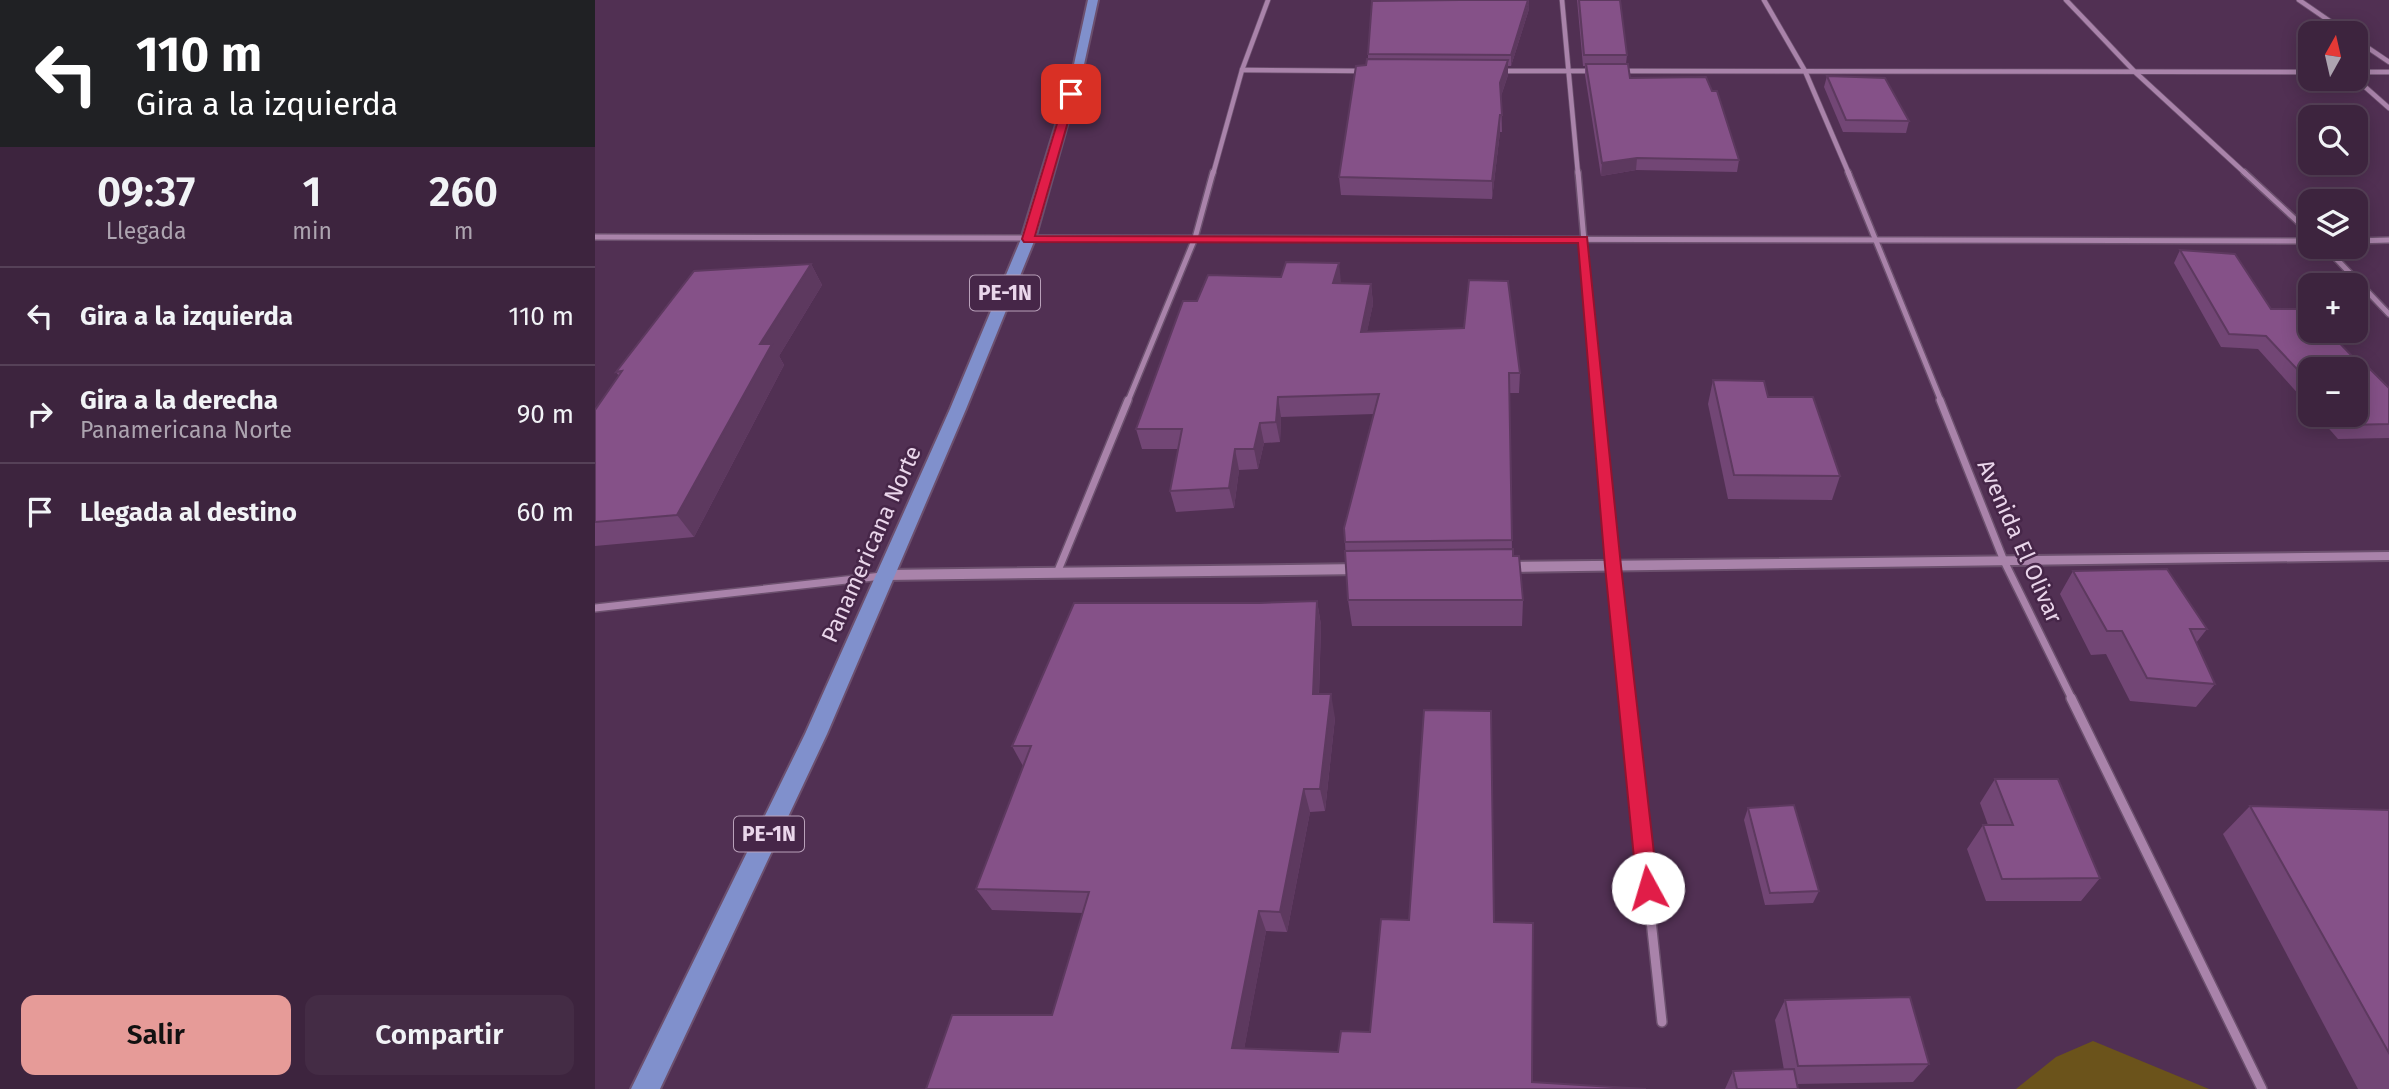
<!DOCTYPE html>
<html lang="es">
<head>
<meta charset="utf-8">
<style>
	body { margin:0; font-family:"Fira Sans",sans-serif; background:#442c45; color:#f1f3f6; height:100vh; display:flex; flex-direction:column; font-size:26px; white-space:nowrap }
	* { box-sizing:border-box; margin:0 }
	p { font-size:23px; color:#ada4b0 }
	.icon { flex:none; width:38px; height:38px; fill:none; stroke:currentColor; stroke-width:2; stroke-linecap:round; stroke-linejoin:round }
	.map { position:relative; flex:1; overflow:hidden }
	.sheet { display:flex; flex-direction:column; background:#3d243e; width:595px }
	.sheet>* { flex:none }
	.banner { background:#202124; color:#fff; overflow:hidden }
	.needle { width:46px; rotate:8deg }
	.controls { position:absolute; left:1703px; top:21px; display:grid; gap:14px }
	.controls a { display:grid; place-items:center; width:70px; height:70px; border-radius:14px; background:#3d243e; box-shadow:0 4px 18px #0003,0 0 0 2px #564158; font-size:35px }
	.pin { position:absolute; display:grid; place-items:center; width:60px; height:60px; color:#fff; margin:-30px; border-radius:14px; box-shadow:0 4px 10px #0006 }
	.me { position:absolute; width:77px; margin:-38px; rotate:354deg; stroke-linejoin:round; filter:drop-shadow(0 0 5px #0008) }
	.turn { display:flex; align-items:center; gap:24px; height:147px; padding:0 21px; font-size:32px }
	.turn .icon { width:91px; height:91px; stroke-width:2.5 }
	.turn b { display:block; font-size:49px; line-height:60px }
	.eta { display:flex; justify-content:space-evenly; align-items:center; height:119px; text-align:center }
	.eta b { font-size:42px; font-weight:600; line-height:49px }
	.action { display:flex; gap:14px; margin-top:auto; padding:14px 21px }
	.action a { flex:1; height:80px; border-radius:14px; background:#e69b98; color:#111; font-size:28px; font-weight:600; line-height:80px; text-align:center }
	.action a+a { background:#442c45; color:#f1f3f6 }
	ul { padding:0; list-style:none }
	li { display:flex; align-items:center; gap:21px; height:98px; padding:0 21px; border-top:2px solid #564158 }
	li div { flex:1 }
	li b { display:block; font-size:26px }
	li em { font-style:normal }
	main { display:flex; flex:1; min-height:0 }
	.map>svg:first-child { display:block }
	.green { fill:#6b531b }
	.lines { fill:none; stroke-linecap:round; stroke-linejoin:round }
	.minor-far3-casing { stroke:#6c506e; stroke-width:6 }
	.minor-far2-casing { stroke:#6c506e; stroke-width:8 }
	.minor-far1-casing { stroke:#6c506e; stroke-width:10 }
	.minor-casing { stroke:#6c506e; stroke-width:12 }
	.tertiary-casing { stroke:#6c506e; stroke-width:4 }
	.trunk-casing { stroke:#6c506e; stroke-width:4 }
	.minor-far3 { stroke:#a983aa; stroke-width:4.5 }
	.minor-far2 { stroke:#a983aa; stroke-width:5 }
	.minor-far1 { stroke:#a983aa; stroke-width:7 }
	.minor { stroke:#a983aa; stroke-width:9 }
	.tertiary { fill:#a983aa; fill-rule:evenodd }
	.trunk { fill:#8090cc; fill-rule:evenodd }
	.wall { fill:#724675 }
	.shaded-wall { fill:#5d395f }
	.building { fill:#855188; stroke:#5d395f; stroke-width:2 }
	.route { fill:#e11d48; stroke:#92132f; stroke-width:2 }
	.labels { text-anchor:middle; stroke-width:5; stroke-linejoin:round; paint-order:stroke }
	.shield { fill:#462648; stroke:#b9a1ba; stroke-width:2 }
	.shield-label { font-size:21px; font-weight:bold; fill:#ead6eb }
	.street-label { font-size:23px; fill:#ead6eb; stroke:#462648 }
</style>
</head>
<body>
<main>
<section class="sheet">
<div class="banner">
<div class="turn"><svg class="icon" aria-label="left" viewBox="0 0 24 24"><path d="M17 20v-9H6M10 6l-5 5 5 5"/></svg><div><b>110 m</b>Gira a la izquierda</div></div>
</div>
<div class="eta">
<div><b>09:37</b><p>Llegada</p></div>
<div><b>1</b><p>min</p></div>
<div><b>260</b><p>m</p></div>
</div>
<ul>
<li><svg class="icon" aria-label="left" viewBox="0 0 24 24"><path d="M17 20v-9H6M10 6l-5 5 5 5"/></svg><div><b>Gira a la izquierda</b></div><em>110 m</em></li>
<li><svg class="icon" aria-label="right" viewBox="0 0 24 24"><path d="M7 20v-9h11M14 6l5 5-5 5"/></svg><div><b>Gira a la derecha</b><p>Panamericana Norte</p></div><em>90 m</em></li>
<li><svg class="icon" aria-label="arrive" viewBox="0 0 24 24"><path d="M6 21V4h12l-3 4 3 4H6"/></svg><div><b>Llegada al destino</b></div><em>60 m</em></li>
</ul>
<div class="action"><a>Salir</a><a>Compartir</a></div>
</section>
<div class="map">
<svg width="1794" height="1089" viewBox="0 0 1794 1089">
	<rect width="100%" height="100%" fill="#513053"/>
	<path class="green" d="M1498,1041L1614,1089H1421L1461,1057Z"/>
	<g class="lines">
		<defs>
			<g id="minor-far3">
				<path d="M967,0L983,174"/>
				<path d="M1169,0L1210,71L1254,174"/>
				<path d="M1471,0L1540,72L1651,174"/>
				<path d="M1704,0L1752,33"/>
				<path d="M1760,39L1794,62"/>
				<path d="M647,70L769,71"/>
				<path d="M903,71H996"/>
				<path d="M1026,71L1715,72"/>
				<path d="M1760,72H1794"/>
				<path d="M1760,78L1794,108"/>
				<path d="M618,174L647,70L673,0"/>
			</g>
			<g id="minor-far2">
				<path d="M983,172L1003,401"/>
				<path d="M1253,172L1346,401"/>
				<path d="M1649,172L1715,233"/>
				<path d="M0,237L1715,241"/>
				<path d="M1760,241L1794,240"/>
				<path d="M1730,247L1794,314"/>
				<path d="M533,401L600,238L618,172"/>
			</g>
			<g id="minor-far1">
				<path d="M1003,400L1032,699"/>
				<path d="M1345,400L1409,561L1477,699"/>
				<path d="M462,573L533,400"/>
				<path d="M0,608L287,576"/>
			</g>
			<g id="minor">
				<path d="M1032,698L1067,1022"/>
				<path d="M1476,698L1667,1089"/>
			</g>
			<g id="tertiary">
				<path d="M1794,552V560L911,572L907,570L905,567L907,564L911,562Z"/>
				<path d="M767,564L771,566L773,569L771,572L767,574L291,580L287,578L285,575L287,572L291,570Z"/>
			</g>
			<path id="trunk" d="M493,0H503L488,69L440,239L371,409L232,734L65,1089H36L210,734L355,409L426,239L478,69Z"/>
		</defs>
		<use href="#minor-far3" class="minor-far3-casing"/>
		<use href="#minor-far2" class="minor-far2-casing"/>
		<use href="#minor-far1" class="minor-far1-casing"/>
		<use href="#minor" class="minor-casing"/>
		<use href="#tertiary" class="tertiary-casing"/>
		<use href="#trunk" class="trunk-casing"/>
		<use href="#minor-far3" class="minor-far3"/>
		<use href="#minor-far2" class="minor-far2"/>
		<use href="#minor-far1" class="minor-far1"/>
		<use href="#minor" class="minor"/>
		<use href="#tertiary" class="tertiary"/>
		<use href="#trunk" class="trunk"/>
	</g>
	<g class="wall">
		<path d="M934,0V9L916,66H913V75L906,96L907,132H905L897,199L746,195L744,177L773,59V54Z"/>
		<path d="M982,0H1025L1032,55L1031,64L1035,78L1144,160L1142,172L1041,170L1006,176L990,75V66H988Z"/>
		<path d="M1232,76L1314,121L1311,133L1248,132L1229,87Z"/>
		<path d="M1585,250L1676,309L1757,356L1794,388V438L1743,439L1722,415H1760L1715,369V407L1663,349L1626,347L1579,263Z"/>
		<path d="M216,264L227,285L184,356L189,365L99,537L0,546V410L24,376L21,372Z"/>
		<path d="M746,282V284H776L778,304L772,331L925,373L924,393H914L917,549L918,556L928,600L927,626H757L753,600L750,542L779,414L686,417L685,442L669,443L663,469L644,470L639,508L581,512L575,491L583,449H547L541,429L602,301Z"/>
		<path d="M1118,380L1245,476L1237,500L1133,499L1113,404Z"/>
		<path d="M1478,571L1612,629L1601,643L1620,684L1601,707L1535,701L1511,654L1496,655L1465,594Z"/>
		<path d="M722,601L726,625L724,694L740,718L730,811L715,812L692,932L671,931L649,1049L743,1052L775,1032L899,922L937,1082L331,1089L457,1015L488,913L397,910L381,889L428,766L417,746L664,603Z"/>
		<path d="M1400,779L1505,878L1486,901H1391L1372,849L1388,825H1393L1385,803Z"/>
		<path d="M1655,806L1794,810V1089H1763L1628,834Z"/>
		<path d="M1153,808L1224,891L1218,903L1170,905L1149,820Z"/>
		<path d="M1190,1000L1334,1064L1318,1082L1202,1084L1203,1089H1130L1138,1071L1189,1070L1180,1020Z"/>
	</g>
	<g class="shaded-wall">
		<path d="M934,0V9L916,66V55Z"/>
		<path d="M913,60V75L905,99V83Z"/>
		<path d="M905,115V132L897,199V181Z"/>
		<path d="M1042,158L1041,170L1006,176L1007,163Z"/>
		<path d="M744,263L746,282L741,303L738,283Z"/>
		<path d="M216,264L227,285L184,356L189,365L99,537L82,515L165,344Z"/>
		<path d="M776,284L778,304L768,351L766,332Z"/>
		<path d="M683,397L686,417L685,442L681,422Z"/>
		<path d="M665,423L669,443L663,469L659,449Z"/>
		<path d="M640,449L644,470L639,508L634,488Z"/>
		<path d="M722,601L726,625L723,718L718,694Z"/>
		<path d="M736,694L740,718L730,811L725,789Z"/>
		<path d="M709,789L715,812L692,932L685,912Z"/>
		<path d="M664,911L671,931L646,1066L637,1048Z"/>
	</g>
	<g class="building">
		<path d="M865,0H933L916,55L773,54L777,1Z"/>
		<path d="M984,0H1025L1032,55H989Z"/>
		<path d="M772,59L913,60L905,83L907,115H905L897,181L744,177L761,66L771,65Z"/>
		<path d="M991,64H1033L1035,78L1111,77L1117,91H1122L1144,160L1042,158L1007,163Z"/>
		<path d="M1232,76L1290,78L1314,121L1251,120Z"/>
		<path d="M1585,250L1640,254L1676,309H1712L1715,312V331H1733L1757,356H1762L1794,388V424L1753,425L1744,415H1760V369H1715V383L1671,336L1634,334Z"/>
		<path d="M691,262L744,263L738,283L776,284L766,332L869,328L874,280L913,281L925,373H914L917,540L750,542L749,528L784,394L683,397L681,422L665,423L659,449H640L634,488L575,491L587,429H541L588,301H602L613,275L686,277Z"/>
		<path d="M216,264L165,344H177L82,515L0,522V410L27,371L21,372L99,271Z"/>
		<path d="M1118,380L1169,381L1173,397H1218L1245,476L1139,475Z"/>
		<path d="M918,549V556H924L928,600H753L750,551Z"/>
		<path d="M1572,569L1612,629H1595L1620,684L1552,678L1527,631H1512L1478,571Z"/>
		<path d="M722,601L718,694H736L725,789H709L685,912L664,911L637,1048L743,1052L746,1031L775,1032L786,919L814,920L829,710L896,711L899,922L938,923L937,1082L1051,1089H331L357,1015H457L494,892L381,889L436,746H417L479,603H664Z"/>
		<path d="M1400,779H1463L1505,878L1407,879L1388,825H1418Z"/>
		<path d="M1199,805L1224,891L1175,893L1153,808Z"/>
		<path d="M1655,806L1794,810V1053Z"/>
		<path d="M1315,997L1334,1064L1203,1066L1190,1000Z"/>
		<path d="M1199,1069L1203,1089H1142L1138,1071Z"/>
	</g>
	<path class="route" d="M476,91L481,94L440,236L992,237L1026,566L1063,888L1060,895L1053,898L1045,895L1042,888L1010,566L983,243L429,242L427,239L471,94Z"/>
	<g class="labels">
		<g class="shield">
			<rect x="375" y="275.5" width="70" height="35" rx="5"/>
			<rect x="139" y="816.5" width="70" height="35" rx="5"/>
		</g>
		<g class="shield-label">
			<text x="410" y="300">PE-1N</text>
			<text x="174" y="841">PE-1N</text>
		</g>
		<g class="street-label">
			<text transform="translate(1425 541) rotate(66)" y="8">Avenida El Olivar</text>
			<text transform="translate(276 544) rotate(-66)" y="8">Panamericana Norte</text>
		</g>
	</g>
</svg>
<div class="controls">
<a><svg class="needle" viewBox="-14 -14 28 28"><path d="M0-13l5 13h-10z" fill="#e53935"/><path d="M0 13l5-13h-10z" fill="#ada4b0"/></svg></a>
<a><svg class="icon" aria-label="search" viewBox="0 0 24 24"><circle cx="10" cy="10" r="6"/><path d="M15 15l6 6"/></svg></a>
<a><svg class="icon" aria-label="layers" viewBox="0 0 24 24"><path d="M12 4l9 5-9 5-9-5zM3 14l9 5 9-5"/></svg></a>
<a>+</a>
<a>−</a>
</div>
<div class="pin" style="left:476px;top:94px;background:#d93025"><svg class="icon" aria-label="arrive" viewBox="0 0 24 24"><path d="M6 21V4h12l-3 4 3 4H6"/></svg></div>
<svg class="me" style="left:1053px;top:888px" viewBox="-20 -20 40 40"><circle r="19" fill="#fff"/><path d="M0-13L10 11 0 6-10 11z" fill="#e11d48"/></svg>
</div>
</main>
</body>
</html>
